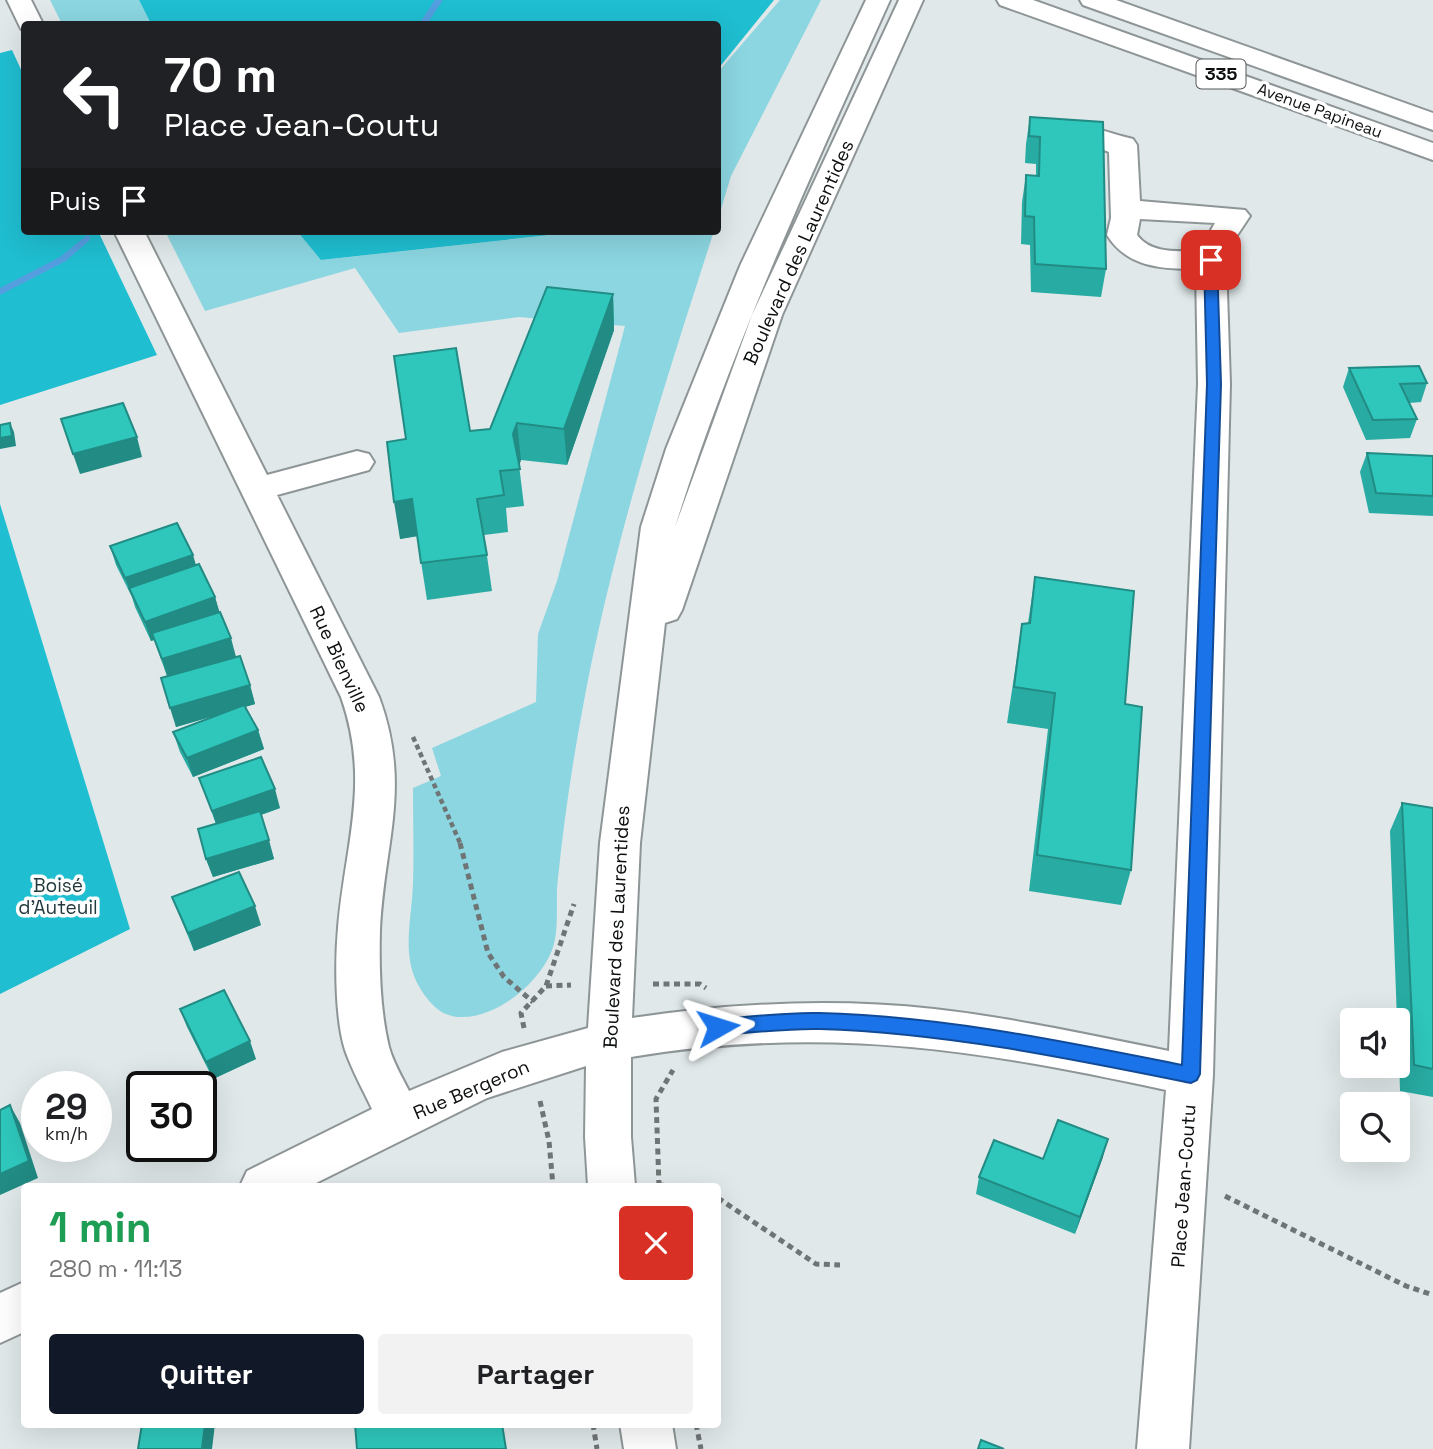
<!DOCTYPE html>
<html lang="fr">
<head>
<meta charset="utf-8">
<style>
	body { margin:0; font-family:"Space Grotesk",sans-serif; background:#f2f2f2; color:#202124; height:100vh; display:flex; flex-direction:column; font-size:26px; white-space:nowrap }
	* { box-sizing:border-box; margin:0 }
	p { font-size:23px; color:#757577 }
	.icon { flex:none; width:38px; height:38px; fill:none; stroke:currentColor; stroke-width:2; stroke-linecap:round; stroke-linejoin:round }
	.map { position:relative; flex:1; overflow:hidden }
	.details { position:absolute; left:21px; top:1183px; width:700px; height:245px; display:flex; flex-direction:column; background:#fff; border-radius:7px; box-shadow:0 7px 28px #0002 }
	.details>* { flex:none }
	.hud { position:absolute; left:21px; top:21px; width:700px; height:214px; border-radius:7px; box-shadow:0 7px 28px #0002; background:#202124; color:#fff; overflow:hidden }
	.buttons { position:absolute; left:1340px; top:1008px; display:grid; gap:14px }
	.buttons a { display:grid; place-items:center; width:70px; height:70px; border-radius:7px; background:#fff; box-shadow:0 7px 28px #0002; font-size:35px }
	.speed { position:absolute; left:21px; top:1071px; display:flex; gap:14px; font-size:35px; font-weight:700; text-align:center }
	.speed>* { display:grid; place-content:center; width:91px; height:91px; border-radius:50%; background:#fff; box-shadow:0 7px 28px #0002; line-height:1 }
	.speed small { font-size:18px; font-weight:400 }
	.speed .limit { border:4px solid #111; border-radius:10px; background:#fff; color:#111 }
	.pin { position:absolute; display:grid; place-items:center; width:60px; height:60px; color:#fff; margin:-30px; border-radius:14px; box-shadow:0 4px 10px #0006 }
	.me { position:absolute; width:77px; margin:-38px; rotate:84deg; stroke-linejoin:round; filter:drop-shadow(0 0 5px #0008) }
	.turn { display:flex; align-items:center; gap:24px; height:147px; padding:0 28px; font-size:32px }
	.turn .icon { width:91px; height:91px; stroke-width:2.5 }
	.turn b { display:block; font-size:49px; line-height:60px }
	.then { display:flex; align-items:center; height:66px; padding:0 28px; background:#0003; gap:14px; font-size:26px }
	.round { display:grid; place-items:center; flex:none; width:74px; height:74px; border-radius:7px; background:#f2f2f2 }
	.overview { display:flex; align-items:center; justify-content:space-between; height:119px; padding:0 28px }
	h1 { font-size:42px; font-weight:600; line-height:52px; color:#1e9e55 }
	.action { display:flex; gap:14px; margin-top:auto; padding:14px 28px }
	.action a { flex:1; height:80px; border-radius:7px; background:#111827; color:#fff; font-size:28px; font-weight:600; line-height:80px; text-align:center }
	.action a+a { background:#f2f2f2; color:#202124 }
	.map>svg:first-child { display:block }
	.green { fill:#8bd6e1 }
	.forest { fill:#1fbed1 }
	.lines { fill:none; stroke-linecap:round; stroke-linejoin:round }
	.stream { fill:#549edf; fill-rule:evenodd }
	.minor-casing { stroke:#8e9596; stroke-width:4 }
	.highway-casing { stroke:#8e9596; stroke-width:4 }
	.path-far1 { stroke:#6f7475; stroke-width:4.5; stroke-dasharray:5 3.5; stroke-linecap:butt }
	.path { stroke:#6f7475; stroke-width:5; stroke-dasharray:6 4.5; stroke-linecap:butt }
	.minor { fill:#fff; fill-rule:evenodd }
	.highway { fill:#fff; fill-rule:evenodd }
	.wall { fill:#28aba2 }
	.shaded-wall { fill:#218b84 }
	.building { fill:#2fc7bc; stroke:#218b84; stroke-width:2 }
	.route { fill:#1a73e8; stroke:#114b97; stroke-width:2 }
	.labels { text-anchor:middle; stroke-width:7; stroke-linejoin:round; paint-order:stroke }
	.far-street-label { font-size:16px; fill:#0c0e0f; stroke:#fff }
	.shield { fill:#fff; stroke:#555657; stroke-width:2 }
	.shield-label { font-size:18px; font-weight:bold; fill:#0c0e0f }
	.street-label { font-size:19px; fill:#0c0e0f; stroke:#fff }
	.park-label { font-size:19px; fill:#223a3d; stroke:#fff }
</style>
</head>
<body>
<div class="map">
<svg width="1433" height="1449" viewBox="0 0 1433 1449">
	<rect width="100%" height="100%" fill="#e0e8e9"/>
	<g class="green">
		<path d="M50,0H139L151,24H62Z"/>
		<path d="M780,0H821L731,176L718,219V72Z"/>
		<path d="M165,231H297L322,260L587,231H714C664,386 614,540 584,701C573,759 564,819 558,878C555,900 560,930 552,950C542,976 515,1001 490,1011C470,1019 448,1021 433,1005C397,967 411,930 413,884C414,852 413,820 413,788L441,776L432,748L536,702L538,634L557,581L625,326L519,317L399,333L355,268L205,311Z"/>
	</g>
	<g class="forest">
		<path d="M139,0H774L718,69V24H151Z"/>
		<path d="M12,50L24,76V231H98L157,355L0,405V53Z"/>
		<path d="M297,231H587L321,260Z"/>
		<path d="M0,504L130,929L0,994Z"/>
	</g>
	<g class="lines">
		<g class="stream">
			<path d="M435,0H443L427,24H419Z"/>
			<path d="M87,235L90,236V240L66,261L0,295V288L60,257Z"/>
		</g>
		<defs>
			<g id="minor">
				<path d="M7,0H31L43,24H24V30L21,29Z"/>
				<path d="M866,0H890C812,173 732,345 675,527L752,315L899,0H923L782,315L682,610L677,619L665,623L640,843L632,1018C732,1003 833,998 934,1009C1013,1018 1090,1035 1169,1051L1198,384L1196,269C1161,269 1127,267 1107,235L1111,218L1109,152L1082,142L1041,138L1037,132L1041,126C1073,118 1103,132 1133,139L1137,145L1140,201L1245,210L1250,216L1230,246L1226,260L1230,384L1213,1075L1189,1449H1137L1166,1090C977,1049 825,1025 631,1057V1137L635,1186H588L585,1137L586,1066L487,1098L310,1186H240L247,1171L372,1109C363,1090 352,1070 345,1050C335,1018 335,962 338,928C345,844 371,782 341,697L114,231H144L267,475L357,451L369,454L374,462L369,470L277,495L379,697C412,786 384,843 380,930C379,968 380,1010 389,1047C393,1062 402,1077 409,1091L502,1052L588,1028L600,843L641,527L666,449L740,266ZM1140,219L1215,223L1199,251C1177,251 1151,254 1137,235Z"/>
				<path d="M24,1282V1332L0,1343V1293Z"/>
				<path d="M620,1424H672L676,1449H624Z"/>
			</g>
			<g id="highway">
				<path d="M997,0H1033L1433,143V160L1000,5Z"/>
				<path d="M1080,0H1116L1433,113V130L1083,5Z"/>
			</g>
		</defs>
		<use href="#minor" class="minor-casing"/>
		<use href="#highway" class="highway-casing"/>
		<path class="path-far1" d="M413,737L461,845"/>
		<g class="path">
			<path d="M460,843L488,953L504,977L533,1002"/>
			<path d="M653,984H700L706,988"/>
			<path d="M546,986L571,985"/>
			<path d="M524,1028L521,1013L546,986L574,904"/>
			<path d="M540,1101L549,1141L553,1186"/>
			<path d="M658,1185L685,1186"/>
			<path d="M659,1186L656,1099L673,1070"/>
			<path d="M1225,1196L1406,1286L1433,1295"/>
			<path d="M718,1198L816,1264L840,1265"/>
			<path d="M593,1424L597,1449"/>
			<path d="M696,1424L701,1449"/>
		</g>
		<use href="#minor" class="minor"/>
		<use href="#highway" class="highway"/>
	</g>
	<g class="wall">
		<path d="M1030,117L1106,269L1101,297L1031,292L1030,245L1021,244L1022,202L1026,175H1036V164L1025,163L1026,144Z"/>
		<path d="M613,294L614,330L567,465L521,460L519,465L524,506L506,508L508,532L484,535L492,591L427,600L417,536L400,539L470,431L490,429Z"/>
		<path d="M1349,368L1427,383L1421,402L1409,403L1417,419L1410,438L1366,440L1343,387Z"/>
		<path d="M1367,453L1433,456V516L1369,513L1360,472Z"/>
		<path d="M110,546L196,565L215,597L219,612L236,657L250,685L255,704L245,707L258,730L264,749L193,777L180,752L173,732L220,714L176,727L167,676L154,640L151,641L135,607L132,597L116,565Z"/>
		<path d="M1035,577L1125,704L1131,870L1121,905L1029,891L1048,729L1007,723L1022,624L1028,623Z"/>
		<path d="M199,778L280,808L261,815L274,859L213,877L206,859L216,824Z"/>
		<path d="M1402,803L1433,808V1097L1400,1091L1398,1020H1397L1390,831Z"/>
		<path d="M172,897L261,925L194,951Z"/>
		<path d="M180,1009L256,1059L213,1079L187,1027Z"/>
		<path d="M1103,1157L1075,1234L976,1194L979,1177Z"/>
	</g>
	<g class="shaded-wall">
		<path d="M613,294L614,330L567,465L564,429Z"/>
		<path d="M10,423L14,432L16,446L0,449V438Z"/>
		<path d="M517,423L521,460L518,469L513,434Z"/>
		<path d="M137,437L142,457L80,474L73,454Z"/>
		<path d="M412,499L418,536L400,539L394,502Z"/>
		<path d="M193,555L199,575L129,588L125,578Z"/>
		<path d="M215,597L221,617L151,641L145,622Z"/>
		<path d="M231,638L236,657L168,679L162,659Z"/>
		<path d="M250,685L255,704L176,727L170,708Z"/>
		<path d="M258,730L264,749L193,777L187,758Z"/>
		<path d="M275,789L280,808L218,830L212,811Z"/>
		<path d="M269,840L274,859L213,877L206,859Z"/>
		<path d="M255,906L261,925L194,951L188,933Z"/>
		<path d="M250,1041L256,1059L213,1079L206,1062Z"/>
		<path d="M10,1105L20,1123L38,1178L0,1195V1174Z"/>
		<path d="M1108,1139L1103,1157L1075,1234L1080,1217Z"/>
		<path d="M205,1424H215L212,1449H202Z"/>
	</g>
	<g class="building">
		<path d="M1030,117L1103,122L1106,269L1035,264L1034,217L1025,216L1026,175L1039,176L1040,137L1029,136Z"/>
		<path d="M547,287L613,294L564,429L517,423L513,434L520,469L500,471L504,495L477,499L487,555L421,563L412,499L394,502L387,442L406,439L394,356L456,348L470,431L490,429Z"/>
		<path d="M1419,366L1427,383L1400,384L1417,419L1373,420L1349,368Z"/>
		<path d="M123,403L137,437L73,454L61,419Z"/>
		<path d="M10,423L12,436L0,438V425Z"/>
		<path d="M1367,453L1433,456V496L1376,493Z"/>
		<path d="M177,523L193,555L125,578L110,546Z"/>
		<path d="M199,564L215,597L145,622L129,588Z"/>
		<path d="M1035,577L1134,591L1125,704L1142,707L1131,870L1037,855L1055,693L1014,687L1022,624L1030,623Z"/>
		<path d="M220,612L231,638L162,659L152,633Z"/>
		<path d="M240,656L250,685L170,708L161,678Z"/>
		<path d="M244,705L258,730L187,758L173,732Z"/>
		<path d="M261,757L275,789L212,811L199,778Z"/>
		<path d="M1402,803L1433,808V1069L1414,1065Z"/>
		<path d="M260,811L269,840L206,859L198,829Z"/>
		<path d="M239,872L255,906L188,933L172,897Z"/>
		<path d="M224,990L250,1041L206,1062L180,1009Z"/>
		<path d="M10,1105L29,1161L0,1174V1110Z"/>
		<path d="M1058,1120L1108,1139L1080,1217L979,1177L994,1140L1043,1159Z"/>
		<path d="M142,1424H205L202,1449H138Z"/>
		<path d="M355,1424H502L506,1449H357Z"/>
		<path d="M981,1440L1004,1449H978Z"/>
	</g>
	<path class="route" d="M1211,256L1217,260L1221,384L1200,1074L1197,1080L1191,1083C1067,1058 946,1033 820,1029C787,1028 752,1033 718,1035L712,1033L709,1027L712,1022L718,1019C752,1017 786,1012 819,1013C942,1016 1061,1041 1182,1065L1207,384L1204,260Z"/>
	<g class="labels">
		<g class="far-street-label">
			<text transform="translate(1320 110) rotate(20)" y="6">Avenue Papineau</text>
		</g>
		<rect class="shield" x="1196.5" y="59.5" width="49" height="29" rx="5"/>
		<g class="shield-label">
			<text x="1221" y="80">335</text>
		</g>
		<g class="street-label">
			<text transform="translate(798 252) rotate(-66)" y="7">Boulevard des Laurentides</text>
			<text transform="translate(340 659) rotate(65)" y="7">Rue Bienville</text>
			<text transform="translate(616 927) rotate(-87)" y="7">Boulevard des Laurentides</text>
			<text transform="translate(471 1089) rotate(-23)" y="7">Rue Bergeron</text>
			<text transform="translate(1183 1186) rotate(-86)" y="7">Place Jean-Coutu</text>
		</g>
		<g class="park-label">
			<text x="58" y="892">Boisé<tspan x="58" dy="22">d'Auteuil</tspan></text>
		</g>
	</g>
</svg>
<div class="buttons">
<a><svg class="icon" aria-label="sound" viewBox="0 0 24 24"><path d="M4 9h4l5-4v14l-5-4H4zM17 9q2 3 0 6"/></svg></a>
<a><svg class="icon" aria-label="search" viewBox="0 0 24 24"><circle cx="10" cy="10" r="6"/><path d="M15 15l6 6"/></svg></a>
</div>
<div class="speed"><div>29<small>km/h</small></div><div class="limit">30</div></div>
<div class="pin" style="left:1211px;top:260px;background:#d93025"><svg class="icon" aria-label="arrive" viewBox="0 0 24 24"><path d="M6 21V4h12l-3 4 3 4H6"/></svg></div>
<svg class="me" style="left:718px;top:1027px" viewBox="-20 -20 40 40"><path d="M0-17L14 15 0 8-14 15z" fill="#1a73e8" stroke="#fff" stroke-width="4"/></svg>
<div class="hud">
<div class="turn"><svg class="icon" aria-label="left" viewBox="0 0 24 24"><path d="M17 20v-9H6M10 6l-5 5 5 5"/></svg><div><b>70 m</b>Place Jean-Coutu</div></div>
<div class="then">Puis<svg class="icon" aria-label="arrive" viewBox="0 0 24 24"><path d="M6 21V4h12l-3 4 3 4H6"/></svg></div>
</div>
<section class="details">
<div class="overview"><div><h1>1 min</h1><p>280 m · 11:13</p></div><a class="round" style="background:#d93025;color:#fff"><svg class="icon" aria-label="close" viewBox="0 0 24 24"><path d="M6 6l12 12M18 6L6 18"/></svg></a></div>
<div class="action"><a>Quitter</a><a>Partager</a></div>
</section>
</div>
</body>
</html>
